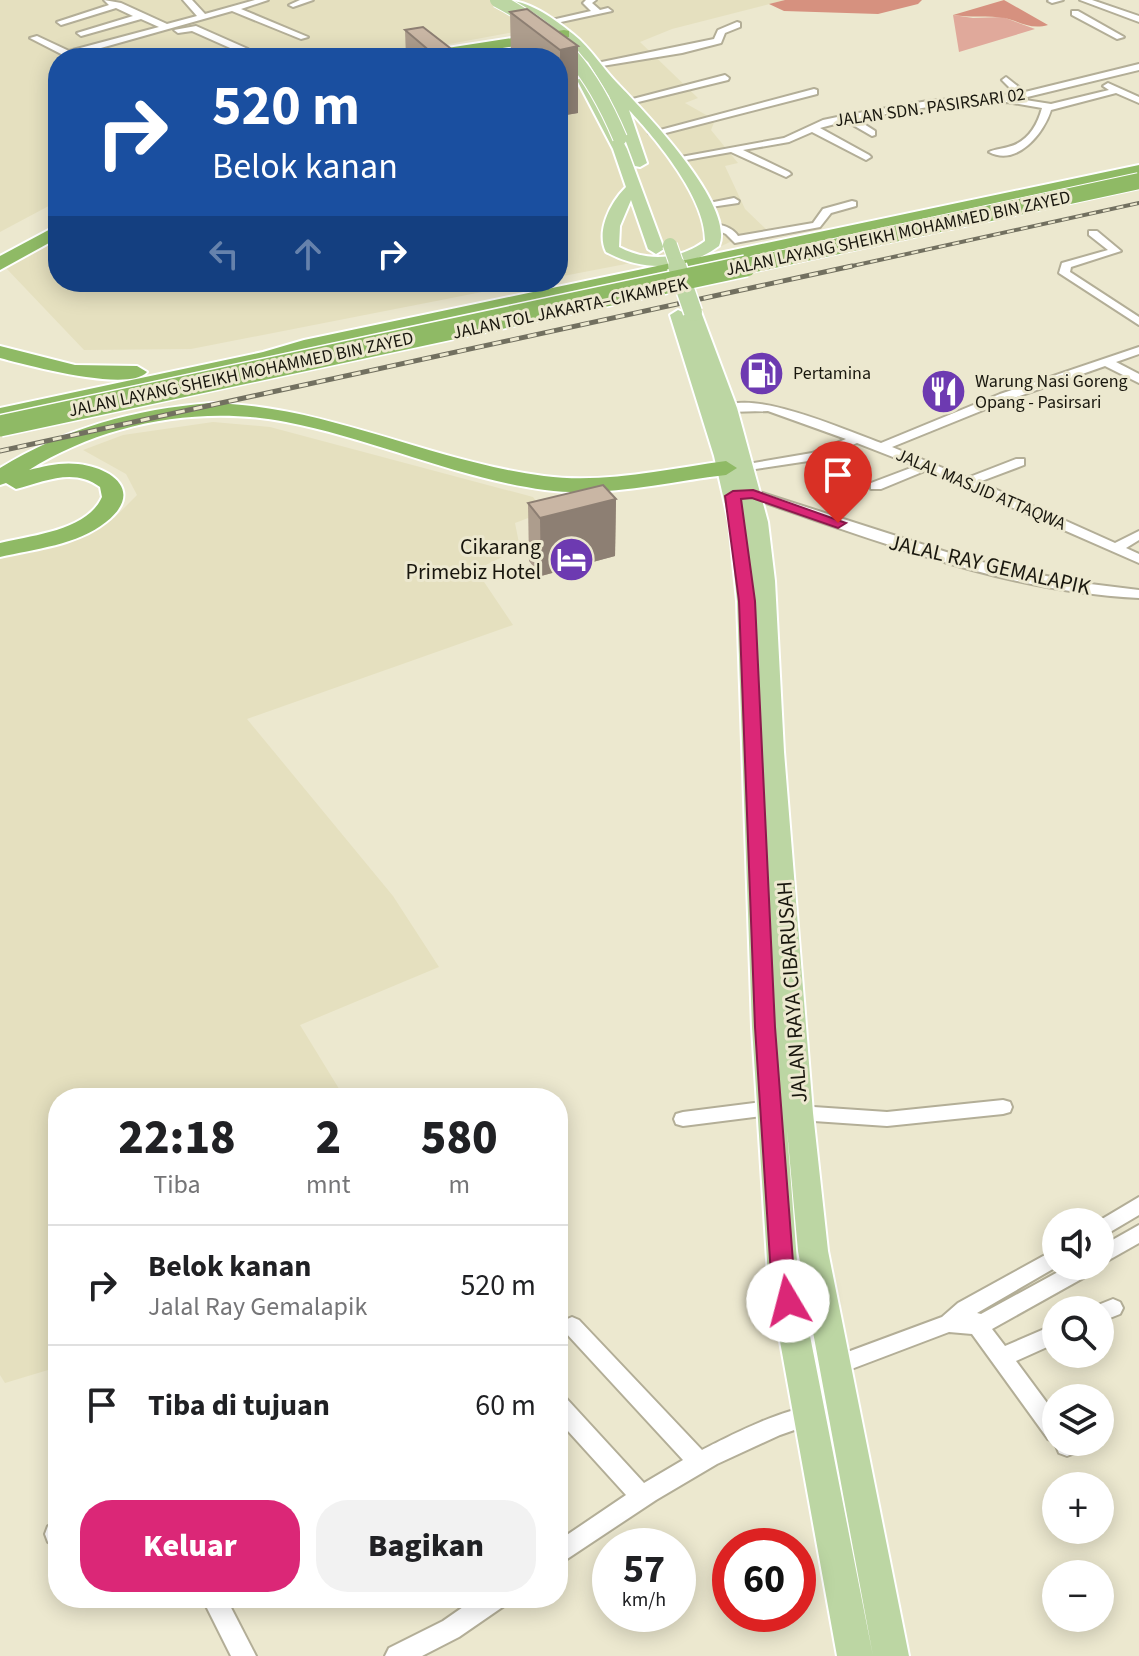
<!DOCTYPE html>
<html lang="id">
<head>
<meta charset="utf-8">
<style>
	body { margin:0; font-family:"Source Sans 3",sans-serif; background:#f2f2f2; color:#202124; height:100vh; display:flex; flex-direction:column; font-size:30px; white-space:nowrap }
	* { box-sizing:border-box; margin:0 }
	p { font-size:26px; color:#757577 }
	.icon { flex:none; width:44px; height:44px; fill:none; stroke:currentColor; stroke-width:2; stroke-linecap:round; stroke-linejoin:round }
	.map { position:relative; flex:1; overflow:hidden }
	.drawer { position:absolute; left:48px; top:1088px; width:520px; height:520px; display:flex; flex-direction:column; background:#fff; border-radius:32px; box-shadow:0 4px 20px #0003 }
	.drawer>* { flex:none }
	.top-card { position:absolute; left:48px; top:48px; width:520px; height:244px; border-radius:32px; box-shadow:0 4px 20px #0003; background:#1a4fa0; color:#fff; overflow:hidden }
	.fabs { position:absolute; left:1042px; top:1208px; display:grid; gap:16px }
	.fabs a { display:grid; place-items:center; width:72px; height:72px; border-radius:50%; background:#fff; box-shadow:0 4px 20px #0003; font-size:40px }
	.speed { position:absolute; left:592px; top:1528px; display:flex; gap:16px; font-size:40px; font-weight:700; text-align:center }
	.speed>* { display:grid; place-content:center; width:104px; height:104px; border-radius:50%; background:#fff; box-shadow:0 4px 20px #0003; line-height:1 }
	.speed small { font-size:20px; font-weight:400 }
	.speed .limit { border:12px solid #d22; background:#fff; color:#111 }
	.pin { position:absolute; display:grid; place-items:center; width:68px; height:68px; color:#fff; margin:-82px -34px; border-radius:50% 50% 50% 0; rotate:-45deg; box-shadow:0 0 8px #0007 }
	.pin .icon { rotate:45deg }
	.me { position:absolute; width:88px; margin:-44px; rotate:352deg; stroke-linejoin:round; filter:drop-shadow(0 0 6px #0008) }
	.turn { display:flex; align-items:center; gap:28px; height:168px; padding:0 32px; font-size:36px }
	.turn .icon { width:104px; height:104px; stroke-width:2.5 }
	.turn b { display:block; font-size:56px; line-height:68px }
	.lanes { display:flex; align-items:center; height:76px; padding:0 32px; background:#0003; justify-content:center; gap:40px; direction:ltr }
	.lanes .off { opacity:.35 }
	.eta { display:flex; justify-content:space-evenly; align-items:center; height:136px; text-align:center }
	.eta b { font-size:48px; font-weight:800; line-height:56px }
	.cta { display:flex; gap:16px; margin-top:auto; padding:16px 32px }
	.cta a { flex:1; height:92px; border-radius:32px; background:#db2777; color:#fff; font-size:32px; font-weight:800; line-height:92px; text-align:center }
	.cta a+a { background:#f2f2f2; color:#202124 }
	ul { padding:0; list-style:none }
	li { display:flex; align-items:center; gap:24px; height:120px; padding:0 32px; border-top:2px solid #e0e0e0 }
	li div { flex:1 }
	li b { display:block; font-size:30px }
	li em { font-style:normal }
	.map>svg:first-child { display:block }
	.built { fill:#e5e0bf }
	.green { fill:#e0a99b }
	.forest { fill:#d6917f }
	.lines { fill:none; stroke-linecap:round; stroke-linejoin:round }
	.street-casing { stroke:#b3ae97; stroke-width:4 }
	.primary-casing { stroke:#fff; stroke-width:4 }
	.highway-casing { stroke:#fff; stroke-width:4 }
	.street { fill:#fff; fill-rule:evenodd }
	.primary { fill:#bcd6a3; fill-rule:evenodd }
	.highway { fill:#8fba65; fill-rule:evenodd }
	.rail-far1-casing { stroke:#727060; stroke-width:4 }
	.rail-casing { stroke:#727060; stroke-width:5 }
	.rail-far1 { stroke:#ece8cf; stroke-width:2; stroke-dasharray:7; stroke-linecap:butt }
	.rail { stroke:#ece8cf; stroke-width:3; stroke-dasharray:9; stroke-linecap:butt }
	.primary-bridge-far1-casing { stroke:#fff; stroke-width:16; stroke-linecap:butt }
	.primary-bridge-casing { stroke:#fff; stroke-width:21; stroke-linecap:butt }
	.highway-bridge-far1-casing { stroke:#fff; stroke-width:18; stroke-linecap:butt }
	.highway-bridge-casing { stroke:#fff; stroke-width:24; stroke-linecap:butt }
	.primary-bridge-far1 { stroke:#bcd6a3; stroke-width:14 }
	.primary-bridge { stroke:#bcd6a3; stroke-width:18 }
	.highway-bridge-far1 { stroke:#8fba65; stroke-width:16 }
	.highway-bridge { stroke:#8fba65; stroke-width:21 }
	.wall { fill:#ad9d8d }
	.shaded-wall { fill:#8d7f73 }
	.building { fill:#c9b6a4; stroke:#8d7f73; stroke-width:2 }
	.route { fill:#db2777; stroke:#8e194d; stroke-width:2 }
	.labels { text-anchor:middle; stroke-width:6; stroke-linejoin:round; paint-order:stroke }
	.far-street-label { font-size:18px; fill:#19170e; stroke:#ece8cf }
	.far-poi-label { font-size:18px; fill:#19170e; stroke:#ece8cf; text-anchor:start }
	.poi-label { font-size:22px; fill:#19170e; stroke:#ece8cf; text-anchor:end }
	.street-label { font-size:22px; fill:#19170e; stroke:#ece8cf }
</style>
</head>
<body>
<div class="map">
<svg width="1139" height="1656" viewBox="0 0 1139 1656">
	<rect width="100%" height="100%" fill="#ece8cf"/>
	<g class="built">
		<path d="M0,0H785L672,29L640,42L698,98L685,103L715,120L711,130L738,163L725,166L745,209L772,235L730,242L696,258L631,263L558,277V58H469L507,53L543,55L520,31L374,58H58V201L0,232Z"/>
		<path d="M58,237V282H533L191,349L84,350L6,268Z"/>
		<path d="M213,422L270,427L533,497L544,512L515,523L520,548L476,570L513,625L247,719L393,896L439,967L300,1025L341,1092L331,1098H58V1367L5,1383L0,1375V549L114,518L137,495L126,474L83,450L123,435Z"/>
	</g>
	<path class="green" d="M953,15L973,18L1003,17L1035,29L959,52Z"/>
	<g class="forest">
		<path d="M785,0H922L918,4L878,14L784,11L769,4Z"/>
		<path d="M1004,0L1048,25C1031,30 1021,22 1005,18C988,15 970,18 953,15Z"/>
	</g>
	<g class="lines">
		<defs>
			<g id="street">
				<path d="M104,0L121,3L167,24L197,16L183,0H192L205,14L255,0H268L241,9L308,37L301,39L232,11L76,55L80,58H69L30,38L37,36L69,51L159,27L141,19L81,36L77,33L133,16L116,8L61,25L57,22L109,5Z"/>
				<path d="M300,0H313L293,7L289,5Z"/>
				<path d="M586,0H596L592,3L600,10L608,8L612,11L547,25L543,22L591,11L583,3Z"/>
				<path d="M1063,0L1052,3L1048,1L1049,0Z"/>
				<path d="M1080,0H1092L1139,16V22Z"/>
				<path d="M1072,11H1078L1124,37L1117,39L1072,15Z"/>
				<path d="M737,22L740,23V27L725,33L721,43L682,53L596,67L592,64L714,39L718,30Z"/>
				<path d="M196,26L248,49L249,51L234,58H222L237,51L192,31L178,33L174,30Z"/>
				<path d="M1139,64V70L1019,99L1051,104L1109,90L1103,86L1108,83L1139,97V103L1116,93L1051,110C1044,133 1017,167 989,152C995,149 1001,149 1008,147C1028,142 1037,126 1042,108L1007,102L928,107L856,119L875,131V135L872,136L846,121L820,128L869,155L871,157L866,160L812,132L789,142L743,150L789,172L791,174L786,177L731,152L675,162L670,159L784,138L823,120L847,115L928,101L1016,94L1002,80L1006,77L1025,92Z"/>
				<path d="M725,75L729,78L728,80L630,104L625,101Z"/>
				<path d="M814,89L817,90V94L654,136L649,133Z"/>
				<path d="M734,198L739,201L738,203L704,208L699,205Z"/>
				<path d="M852,201L856,202V206L831,213L820,227L735,243L726,234L710,227C718,221 733,228 738,236L813,223L823,209Z"/>
				<path d="M1089,231H1097L1121,251L1071,267L1070,272L1139,317V325L1059,273L1062,263L1108,250L1089,235Z"/>
				<path d="M1139,347V354L1116,362L1139,374V383L1105,366L1008,400L892,447L967,478L1016,459H1024V465L979,482L1115,543L1139,531V540L1126,548L1139,554V563L927,470L881,489H871V483L916,466L857,443L815,460L742,471V465L812,453L846,439L768,411L728,412L722,408C752,388 847,431 881,443L1000,394Z"/>
				<path d="M753,490L968,559L1074,582L1139,590V598C1005,592 874,539 748,497L747,494Z"/>
				<path d="M1003,1100L1010,1102L1012,1107L1010,1112L1003,1114L887,1126L799,1120L792,1118L790,1113L792,1108L799,1106L887,1112Z"/>
				<path d="M770,1101L777,1103L779,1108L777,1113L770,1115L683,1126L676,1124L674,1119L676,1114L683,1112Z"/>
				<path d="M1139,1197V1215L1100,1238V1222H1097Z"/>
				<path d="M1139,1225V1243L1100,1265V1247Z"/>
				<path d="M1056,1249L1058,1266L977,1313L981,1314L1069,1266H1097L1094,1272L992,1329L1005,1346L1056,1324V1343L1016,1361L1056,1415V1442H1076L1078,1446L1075,1453L1067,1456L1059,1453L1054,1441L1048,1439L972,1334L949,1332L833,1376L826,1374L822,1367L826,1360L942,1317L958,1303Z"/>
				<path d="M1113,1299L1120,1302L1123,1308L1120,1314L1100,1322V1310H1091L1093,1307Z"/>
				<path d="M572,1317L579,1320L702,1450C723,1439 797,1401 817,1408L820,1415L817,1422L780,1435L717,1464L656,1500L558,1565V1541L626,1495L558,1420V1395L566,1398L644,1483L683,1460L565,1332L562,1326L565,1320Z"/>
				<path d="M56,1523H58V1545L48,1542L45,1534L48,1526Z"/>
				<path d="M202,1598H226L256,1656H231Z"/>
				<path d="M476,1598H508L504,1606L459,1637L422,1656H385L389,1648L443,1621Z"/>
			</g>
			<g id="primary">
				<path d="M503,0C529,0 553,18 573,34C592,49 602,68 618,84C645,112 736,206 719,246C685,271 643,272 606,252C596,231 610,203 626,187L613,149L577,80L584,76L591,80L627,149L664,249L656,254L648,249L631,200L620,226L619,247C648,262 679,260 705,241C706,199 657,140 629,110L647,163L640,167L635,166L609,96L588,62L549,28Z"/>
				<path d="M693,307L701,312L737,408L768,522L775,581L784,752L813,1113L828,1251L909,1656H873L798,1251L787,1130L798,1275L873,1656H837L768,1275L752,1027L737,601L729,522L714,456L670,315L678,310L685,313Z"/>
			</g>
			<g id="highway">
				<path d="M564,30L569,31V37L443,58H407L415,53Z"/>
				<path d="M1139,165V175L308,351L267,363L0,420V408L263,352L304,340Z"/>
				<path d="M58,225V238L0,270V256Z"/>
				<path d="M0,346L75,365L137,366L147,372C129,393 26,365 0,358Z"/>
				<path d="M211,403C329,406 429,461 544,476C605,484 666,469 726,461L737,468L726,475C666,482 605,498 545,490C456,478 374,439 286,422C199,405 104,423 29,470C45,466 61,462 78,464C113,468 144,492 106,522C78,545 34,549 0,557V543C32,535 87,531 102,497L100,487C73,467 44,482 16,489L6,483L0,485V468C65,428 135,409 211,403Z"/>
			</g>
		</defs>
		<use href="#street" class="street-casing"/>
		<use href="#primary" class="primary-casing"/>
		<use href="#highway" class="highway-casing"/>
		<use href="#street" class="street"/>
		<use href="#primary" class="primary"/>
		<use href="#highway" class="highway"/>
		<defs>
			<path id="rail-far1" d="M843,268L1139,203"/>
			<path id="rail" d="M0,451L852,266"/>
		</defs>
		<use href="#rail-far1" class="rail-far1-casing"/>
		<use href="#rail" class="rail-casing"/>
		<use href="#rail-far1" class="rail-far1"/>
		<use href="#rail" class="rail"/>
		<defs>
			<g id="primary-bridge-far1">
				<path d="M497,0C563,35 591,70 620,138"/>
				<path d="M670,245L678,268"/>
			</g>
			<path id="primary-bridge" d="M677,266L693,312"/>
			<path id="highway-bridge-far1" d="M737,268L1139,181"/>
			<path id="highway-bridge" d="M0,426L746,266"/>
		</defs>
		<use href="#primary-bridge-far1" class="primary-bridge-far1-casing"/>
		<use href="#primary-bridge" class="primary-bridge-casing"/>
		<use href="#highway-bridge-far1" class="highway-bridge-far1-casing"/>
		<use href="#highway-bridge" class="highway-bridge-casing"/>
		<use href="#primary-bridge-far1" class="primary-bridge-far1"/>
		<use href="#primary-bridge" class="primary-bridge"/>
		<use href="#highway-bridge-far1" class="highway-bridge-far1"/>
		<use href="#highway-bridge" class="highway-bridge"/>
	</g>
	<g class="wall">
		<path d="M510,12L578,46V113L560,116L558,115V58H511Z"/>
		<path d="M405,30L463,58H406Z"/>
		<path d="M616,499L615,556L541,576L529,561L528,503Z"/>
	</g>
	<g class="shaded-wall">
		<path d="M578,46V113L560,116V50Z"/>
		<path d="M616,499L615,556L541,576L540,518Z"/>
	</g>
	<g class="building">
		<path d="M527,9L578,46L560,50L510,12Z"/>
		<path d="M423,27L463,58H438L405,30Z"/>
		<path d="M603,485L616,499L540,518L528,503Z"/>
	</g>
	<path class="route" d="M753,490L846,523L838,528L752,498L741,499L755,601L775,1027L794,1275L799,1301L796,1308L788,1311L779,1308L771,1275L755,1027L739,601L725,496L733,491Z"/>
	<defs>
		<symbol id="fuel-disc" viewBox="-11 -11 22 22"><circle r="9.5" fill="#6d3ab1" stroke="#ece8cf"/><path d="M-5.5-6h7V0h2V4h1.3V-2.5L3-4.5l.8-.8L6-3V5H2.5V1h-1V6h-7ZM-4.2-4.7v3.2H.2V-4.7Z" fill="#fff"/></symbol>
		<symbol id="restaurant-disc" viewBox="-11 -11 22 22"><circle r="9.5" fill="#6d3ab1" stroke="#ece8cf"/><path d="M-5-6h1v4h1v-4h1v4h1v-4h1v5L-1.5 .5V6h-2V.5L-5-1ZM5-6V6H3V1.5H1.5Q1.5-4 5-6Z" fill="#fff"/></symbol>
		<symbol id="hotel-disc" viewBox="-11 -11 22 22"><circle r="9.5" fill="#6d3ab1" stroke="#ece8cf"/><path d="M-6-4.5h1.5V1H6V5H4.5V3h-9V5H-6ZM-4 0a1.8 1.8 0 1 1 3.6 0ZM.5 0V-2.5h3Q6-2.5 6 0Z" fill="#fff"/></symbol>
	</defs>
	<g fill-rule="evenodd">
		<use href="#fuel-disc" x="736" y="348" width="51" height="51"/>
		<use href="#restaurant-disc" x="918" y="366" width="51" height="51"/>
		<use href="#hotel-disc" x="546" y="534" width="51" height="51"/>
	</g>
	<g class="labels">
		<g class="far-street-label">
			<text transform="translate(930 107) rotate(-8)" y="6">JALAN SDN. PASIRSARI 02</text>
			<text transform="translate(898 233) rotate(-12)" y="6">JALAN LAYANG SHEIKH MOHAMMED BIN ZAYED</text>
			<text transform="translate(570 308) rotate(-12)" y="6">JALAN TOL JAKARTA–CIKAMPEK</text>
			<text transform="translate(241 374) rotate(-12)" y="6">JALAN LAYANG SHEIKH MOHAMMED BIN ZAYED</text>
			<text transform="translate(981 489) rotate(23)" y="6">JALAL MASJID ATTAQWA</text>
		</g>
		<g class="far-poi-label">
			<text x="793" y="379">Pertamina</text>
			<text x="975" y="387">Warung Nasi Goreng<tspan x="975" dy="21">Opang - Pasirsari</tspan></text>
		</g>
		<g class="poi-label">
			<text x="541" y="554">Cikarang<tspan x="541" dy="25">Primebiz Hotel</tspan></text>
		</g>
		<g class="street-label">
			<text transform="translate(990 564) rotate(13)" y="8">JALAL RAY GEMALAPIK</text>
			<text transform="translate(791 992) rotate(-94)" y="8">JALAN RAYA CIBARUSAH</text>
		</g>
	</g>
</svg>
<div class="fabs">
<a><svg class="icon" aria-label="sound" viewBox="0 0 24 24"><path d="M4 9h4l5-4v14l-5-4H4zM17 9q2 3 0 6"/></svg></a>
<a><svg class="icon" aria-label="search" viewBox="0 0 24 24"><circle cx="10" cy="10" r="6"/><path d="M15 15l6 6"/></svg></a>
<a><svg class="icon" aria-label="layers" viewBox="0 0 24 24"><path d="M12 4l9 5-9 5-9-5zM3 14l9 5 9-5"/></svg></a>
<a>+</a>
<a>−</a>
</div>
<div class="speed"><div>57<small>km/h</small></div><div class="limit">60</div></div>
<div class="pin" style="left:838px;top:523px;background:#d93025"><svg class="icon" aria-label="arrive" viewBox="0 0 24 24"><path d="M6 21V4h12l-3 4 3 4H6"/></svg></div>
<svg class="me" style="left:788px;top:1301px" viewBox="-20 -20 40 40"><circle r="19" fill="#fff"/><path d="M0-13L10 11 0 6-10 11z" fill="#db2777"/></svg>
<div class="top-card">
<div class="turn"><svg class="icon" aria-label="right" viewBox="0 0 24 24"><path d="M7 20v-9h11M14 6l5 5-5 5"/></svg><div><b>520 m</b>Belok kanan</div></div>
<div class="lanes"><svg class="icon off" aria-label="left" viewBox="0 0 24 24"><path d="M17 20v-9H6M10 6l-5 5 5 5"/></svg><svg class="icon off" aria-label="ahead" viewBox="0 0 24 24"><path d="M12 20V5M6 11l6-6 6 6"/></svg><svg class="icon" aria-label="right" viewBox="0 0 24 24"><path d="M7 20v-9h11M14 6l5 5-5 5"/></svg></div>
</div>
<section class="drawer">
<div class="eta">
<div><b>22:18</b><p>Tiba</p></div>
<div><b>2</b><p>mnt</p></div>
<div><b>580</b><p>m</p></div>
</div>
<ul>
<li><svg class="icon" aria-label="right" viewBox="0 0 24 24"><path d="M7 20v-9h11M14 6l5 5-5 5"/></svg><div><b>Belok kanan</b><p>Jalal Ray Gemalapik</p></div><em>520 m</em></li>
<li><svg class="icon" aria-label="arrive" viewBox="0 0 24 24"><path d="M6 21V4h12l-3 4 3 4H6"/></svg><div><b>Tiba di tujuan</b></div><em>60 m</em></li>
</ul>
<div class="cta"><a>Keluar</a><a>Bagikan</a></div>
</section>
</div>
</body>
</html>
